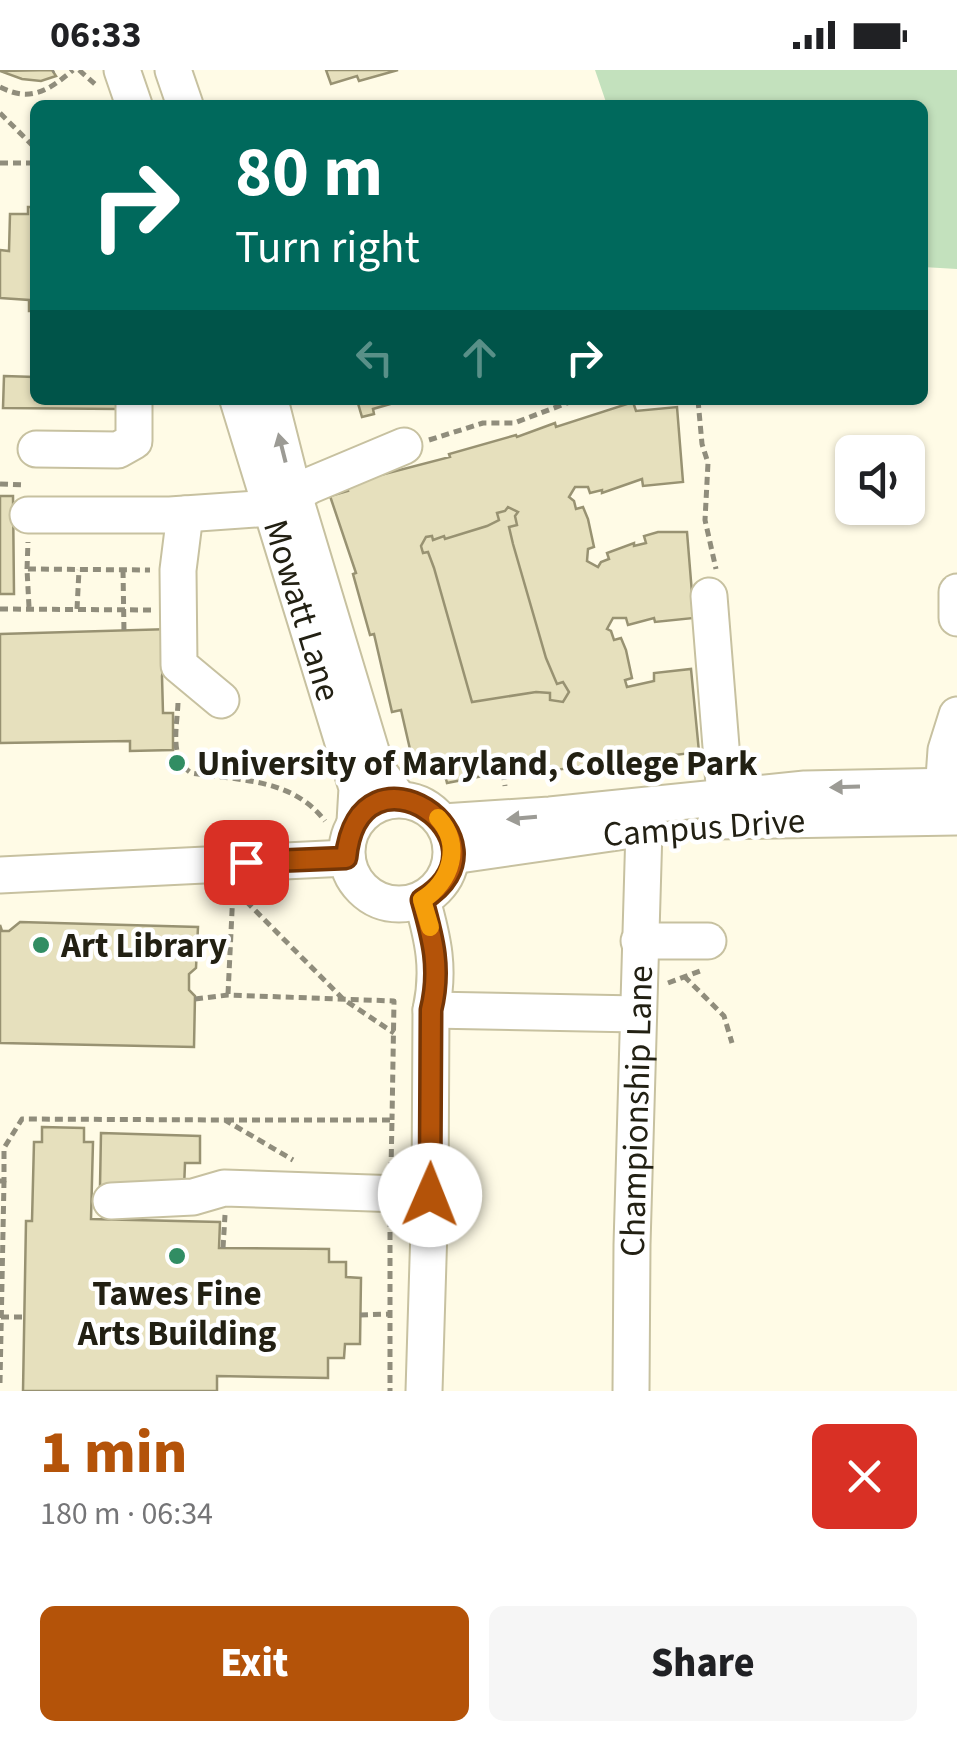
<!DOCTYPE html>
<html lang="en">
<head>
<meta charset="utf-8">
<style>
	body { margin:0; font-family:"Source Sans 3",sans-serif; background:#f6f6f6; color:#202124; height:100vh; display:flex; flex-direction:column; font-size:38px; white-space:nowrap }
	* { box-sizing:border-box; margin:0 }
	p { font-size:32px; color:#757577 }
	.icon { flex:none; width:55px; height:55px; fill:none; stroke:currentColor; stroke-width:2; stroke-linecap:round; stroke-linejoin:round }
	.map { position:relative; height:1321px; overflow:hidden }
	.panel { display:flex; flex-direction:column; background:#fff; flex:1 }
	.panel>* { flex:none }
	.top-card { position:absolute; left:30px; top:30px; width:898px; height:305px; border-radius:15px; box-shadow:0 2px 8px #0004; background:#00695c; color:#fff; overflow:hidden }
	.tools { position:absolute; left:835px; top:365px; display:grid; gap:20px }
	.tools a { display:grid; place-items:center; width:90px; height:90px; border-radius:15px; background:#fff; box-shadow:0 2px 8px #0004; font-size:50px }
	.pin { position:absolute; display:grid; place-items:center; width:85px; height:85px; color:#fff; margin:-42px; border-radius:20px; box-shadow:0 5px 15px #0006 }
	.me { position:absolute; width:110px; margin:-55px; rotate:1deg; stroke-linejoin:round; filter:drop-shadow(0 0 8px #0008) }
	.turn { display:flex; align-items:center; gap:35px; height:210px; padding:0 40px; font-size:45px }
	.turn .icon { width:130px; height:130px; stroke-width:2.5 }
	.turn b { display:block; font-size:70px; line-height:85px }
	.lanes { display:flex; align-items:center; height:95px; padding:0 40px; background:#0003; justify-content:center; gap:50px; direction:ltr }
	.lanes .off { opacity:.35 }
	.round { display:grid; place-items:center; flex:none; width:105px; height:105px; border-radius:15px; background:#f6f6f6 }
	.headline { display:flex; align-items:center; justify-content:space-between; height:170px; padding:0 40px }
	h1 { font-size:60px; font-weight:800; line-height:75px; color:#b45309 }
	.action { display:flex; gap:20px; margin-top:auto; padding:20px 40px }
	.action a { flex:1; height:115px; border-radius:15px; background:#b45309; color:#fff; font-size:40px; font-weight:800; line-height:115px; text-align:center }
	.action a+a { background:#f6f6f6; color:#202124 }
	.status { display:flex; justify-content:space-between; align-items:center; height:70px; padding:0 50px; background:#fff; direction:ltr }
	.status svg { height:28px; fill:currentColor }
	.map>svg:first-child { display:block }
	.green { fill:#c3e1bd }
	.building { fill:#e6e0bd; stroke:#989272; stroke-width:2.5 }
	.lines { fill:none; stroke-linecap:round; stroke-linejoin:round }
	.minor-casing { stroke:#c7c1a0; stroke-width:39 }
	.path { stroke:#908d7c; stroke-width:5; stroke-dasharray:8 5; stroke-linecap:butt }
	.minor { stroke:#fff; stroke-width:35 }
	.oneway { fill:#9c9b95 }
	.route-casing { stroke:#753606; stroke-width:25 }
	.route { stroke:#b45309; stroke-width:18 }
	.slow { stroke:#f59e0b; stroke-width:18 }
	.poi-dot { fill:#318d63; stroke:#fff; stroke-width:4 }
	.labels { text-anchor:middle; stroke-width:9; stroke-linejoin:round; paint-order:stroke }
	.street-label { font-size:35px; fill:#222013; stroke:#fff }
	.poi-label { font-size:35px; font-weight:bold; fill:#222013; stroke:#fff; text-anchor:start }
</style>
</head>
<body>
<div class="status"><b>06:33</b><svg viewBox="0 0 49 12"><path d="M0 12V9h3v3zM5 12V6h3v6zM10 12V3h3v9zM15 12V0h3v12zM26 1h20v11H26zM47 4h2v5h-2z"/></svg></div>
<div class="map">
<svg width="957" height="1321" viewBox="0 0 957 1321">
	<rect width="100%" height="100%" fill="#fffbe6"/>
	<path class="green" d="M595,0H957V199L923,197L922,35H607Z"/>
	<g class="building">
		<path d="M52,0L56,6L41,11L22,9L0,1Z"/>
		<path d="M326,0H398L359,11L357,6L331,14Z"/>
		<path d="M28,137H35V241H29V230L0,228V180L9,181L10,144H28Z"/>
		<path d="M4,306L35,307V330H120V339L3,338Z"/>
		<path d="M357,330H404L373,339L374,344L362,347Z"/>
		<path d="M633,332L636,341L677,337L683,412L643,416L642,409L602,423V420L590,423L588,417H575L569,427L574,431L576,439L583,437L588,449L594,477L588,479L587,491L598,497L601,492L609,489L607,483L634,473V476L646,473L644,466L658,462H687L694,548L655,552L654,548L628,555L626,548H613L607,559L611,561L614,570L621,568L626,580L632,608L625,610L627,617L654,611V603L691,599L699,682L515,705L514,702H503L447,713L446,709L415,687L412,688L401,640L392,642L374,564L370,565L353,504L356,503L330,426L348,421L346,414L450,387L449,384L516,365L517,367L555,353L556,357Z"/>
		<path d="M0,426H13L14,524H0Z"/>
		<path d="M508,437L518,442L515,446L517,455L509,457L513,474L546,588L557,614L563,612L569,622L563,632L550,630V623L536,622L472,632L434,498L428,482L423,483L421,476L426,467L432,466L433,470L444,466L445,469L487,456L499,450L497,443L505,441Z"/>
		<path d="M171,559L162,606L163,643H173V680L130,681V671L0,673V564Z"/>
		<path d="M20,852L198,857L196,898L189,904V920L195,926L194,977L0,973V855L2,861H9Z"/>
		<path d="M42,1057L84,1058V1072H93L91,1149L220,1152L219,1178L329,1179V1192H346V1207L361,1208L360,1274H345L344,1288H328V1308L217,1306V1321H23L26,1151H32L34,1072H42Z"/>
		<path d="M101,1063L200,1066V1093H185L184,1119L100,1116Z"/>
	</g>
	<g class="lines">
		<defs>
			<g id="minor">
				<path d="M122,0L134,35"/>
				<path d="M173,0L185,35"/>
				<path id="s1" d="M238,330L357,718L355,752"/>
				<path d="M270,330L294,425L371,681L378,701L399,729"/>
				<path d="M36,379L118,380L134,371V330"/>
				<path d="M185,444L178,500L179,595L221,630"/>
				<path d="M28,445H170L270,438L311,415L404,376"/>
				<path d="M957,522V548"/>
				<path d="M709,526L725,727"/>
				<circle cx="399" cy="782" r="52"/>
				<path d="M942,736L946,680L957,645"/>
				<path d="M716,751L957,747"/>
				<path d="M443,752L550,745L805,719L957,716"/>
				<path d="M452,786L639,759"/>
				<path d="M0,805L347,788"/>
				<path d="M422,830C433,869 440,899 431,940L430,1125L424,1321"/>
				<path d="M639,871H708"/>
				<path d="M431,940L638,944"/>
				<path d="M111,1131L193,1127L224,1118L430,1125"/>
				<path id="s2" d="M631,1321L632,1175L644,759"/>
			</g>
		</defs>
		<use href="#minor" class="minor-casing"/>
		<g class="path">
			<path d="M79,0L96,15"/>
			<path d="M52,1L54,0"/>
			<path d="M0,17C31,33 49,20 73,0"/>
			<path d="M0,43L35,78"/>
			<path d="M0,93H35"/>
			<path d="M698,330L702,374L708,393L705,450L716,499"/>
			<path d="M429,370L483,353H514L575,330"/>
			<path d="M0,414L25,415"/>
			<path d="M27,499L28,472"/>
			<path d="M123,500L124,562"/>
			<path d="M29,537L27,499L150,500"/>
			<path d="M0,539L153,540"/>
			<path d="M77,539L79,500"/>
			<path d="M178,633C177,658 169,688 191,703C241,711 292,708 325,751"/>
			<path d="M503,702L505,716"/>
			<path d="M237,822L343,929L394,963"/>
			<path d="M684,906L724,946L732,973"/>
			<path d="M668,913L700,901"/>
			<path d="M228,924L233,821"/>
			<path d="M195,929L228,925L394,931L392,1050"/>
			<path d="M226,1050H392L391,1098"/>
			<path d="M0,1111H4V1078L22,1049L225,1050L293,1090"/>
			<path d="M390,1149V1321"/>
			<path d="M223,1178L225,1145"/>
			<path d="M360,1245L390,1244"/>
			<path d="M1,1247H22L25,1249"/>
			<path d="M0,1313L4,1111"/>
		</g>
		<use href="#minor" class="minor"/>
	</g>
	<defs><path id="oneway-solid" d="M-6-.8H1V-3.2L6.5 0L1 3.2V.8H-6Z" transform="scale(2.5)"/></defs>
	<g class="oneway">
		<use href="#oneway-solid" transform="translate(282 378) rotate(-104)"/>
		<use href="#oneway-solid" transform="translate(845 717) rotate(178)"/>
		<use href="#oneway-solid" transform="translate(522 748) rotate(175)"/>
	</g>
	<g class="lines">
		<defs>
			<path id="route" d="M246,792L346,788C359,661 520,770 422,830C433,869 441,899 431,940L430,1125"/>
		</defs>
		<use href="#route" class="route-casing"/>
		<use href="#route" class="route"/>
		<path class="slow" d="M430,857L422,830C451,812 463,775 438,748"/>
	</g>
	<g class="poi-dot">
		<circle cx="177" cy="693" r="10"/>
		<circle cx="41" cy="875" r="10"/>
		<circle cx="177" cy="1186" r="10"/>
	</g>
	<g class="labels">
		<g class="street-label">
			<text dy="12" stroke="none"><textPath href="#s1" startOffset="220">Mowatt Lane</textPath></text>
			<text transform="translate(704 757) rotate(-4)" y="12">Campus Drive</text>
			<text dy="12" stroke="none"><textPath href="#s2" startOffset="280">Championship Lane</textPath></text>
		</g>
		<g class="poi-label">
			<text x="197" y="705">University of Maryland, College Park</text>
			<text x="61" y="887">Art Library</text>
			<text x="177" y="1235" text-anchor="middle">Tawes Fine<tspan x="177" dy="40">Arts Building</tspan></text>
		</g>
	</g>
</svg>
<div class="tools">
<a><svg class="icon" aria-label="sound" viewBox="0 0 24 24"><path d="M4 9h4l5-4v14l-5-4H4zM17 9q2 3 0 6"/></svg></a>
</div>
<div class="pin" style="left:246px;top:792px;background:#d93025"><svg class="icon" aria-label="arrive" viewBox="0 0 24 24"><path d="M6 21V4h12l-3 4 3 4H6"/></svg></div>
<svg class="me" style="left:430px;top:1125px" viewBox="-20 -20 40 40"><circle r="19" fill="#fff"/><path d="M0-13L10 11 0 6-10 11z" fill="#b45309"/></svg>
<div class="top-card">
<div class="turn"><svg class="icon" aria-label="right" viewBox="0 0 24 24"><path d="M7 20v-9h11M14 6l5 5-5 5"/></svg><div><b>80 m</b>Turn right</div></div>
<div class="lanes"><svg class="icon off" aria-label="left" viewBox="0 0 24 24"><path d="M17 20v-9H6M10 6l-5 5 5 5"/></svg><svg class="icon off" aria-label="ahead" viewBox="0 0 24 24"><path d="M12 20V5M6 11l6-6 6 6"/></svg><svg class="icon" aria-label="right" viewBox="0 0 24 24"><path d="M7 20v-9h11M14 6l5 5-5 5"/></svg></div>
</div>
</div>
<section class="panel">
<div class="headline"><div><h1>1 min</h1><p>180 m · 06:34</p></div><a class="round" style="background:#d93025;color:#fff"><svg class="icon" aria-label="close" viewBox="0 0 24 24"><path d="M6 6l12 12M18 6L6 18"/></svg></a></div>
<div class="action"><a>Exit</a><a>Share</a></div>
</section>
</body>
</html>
